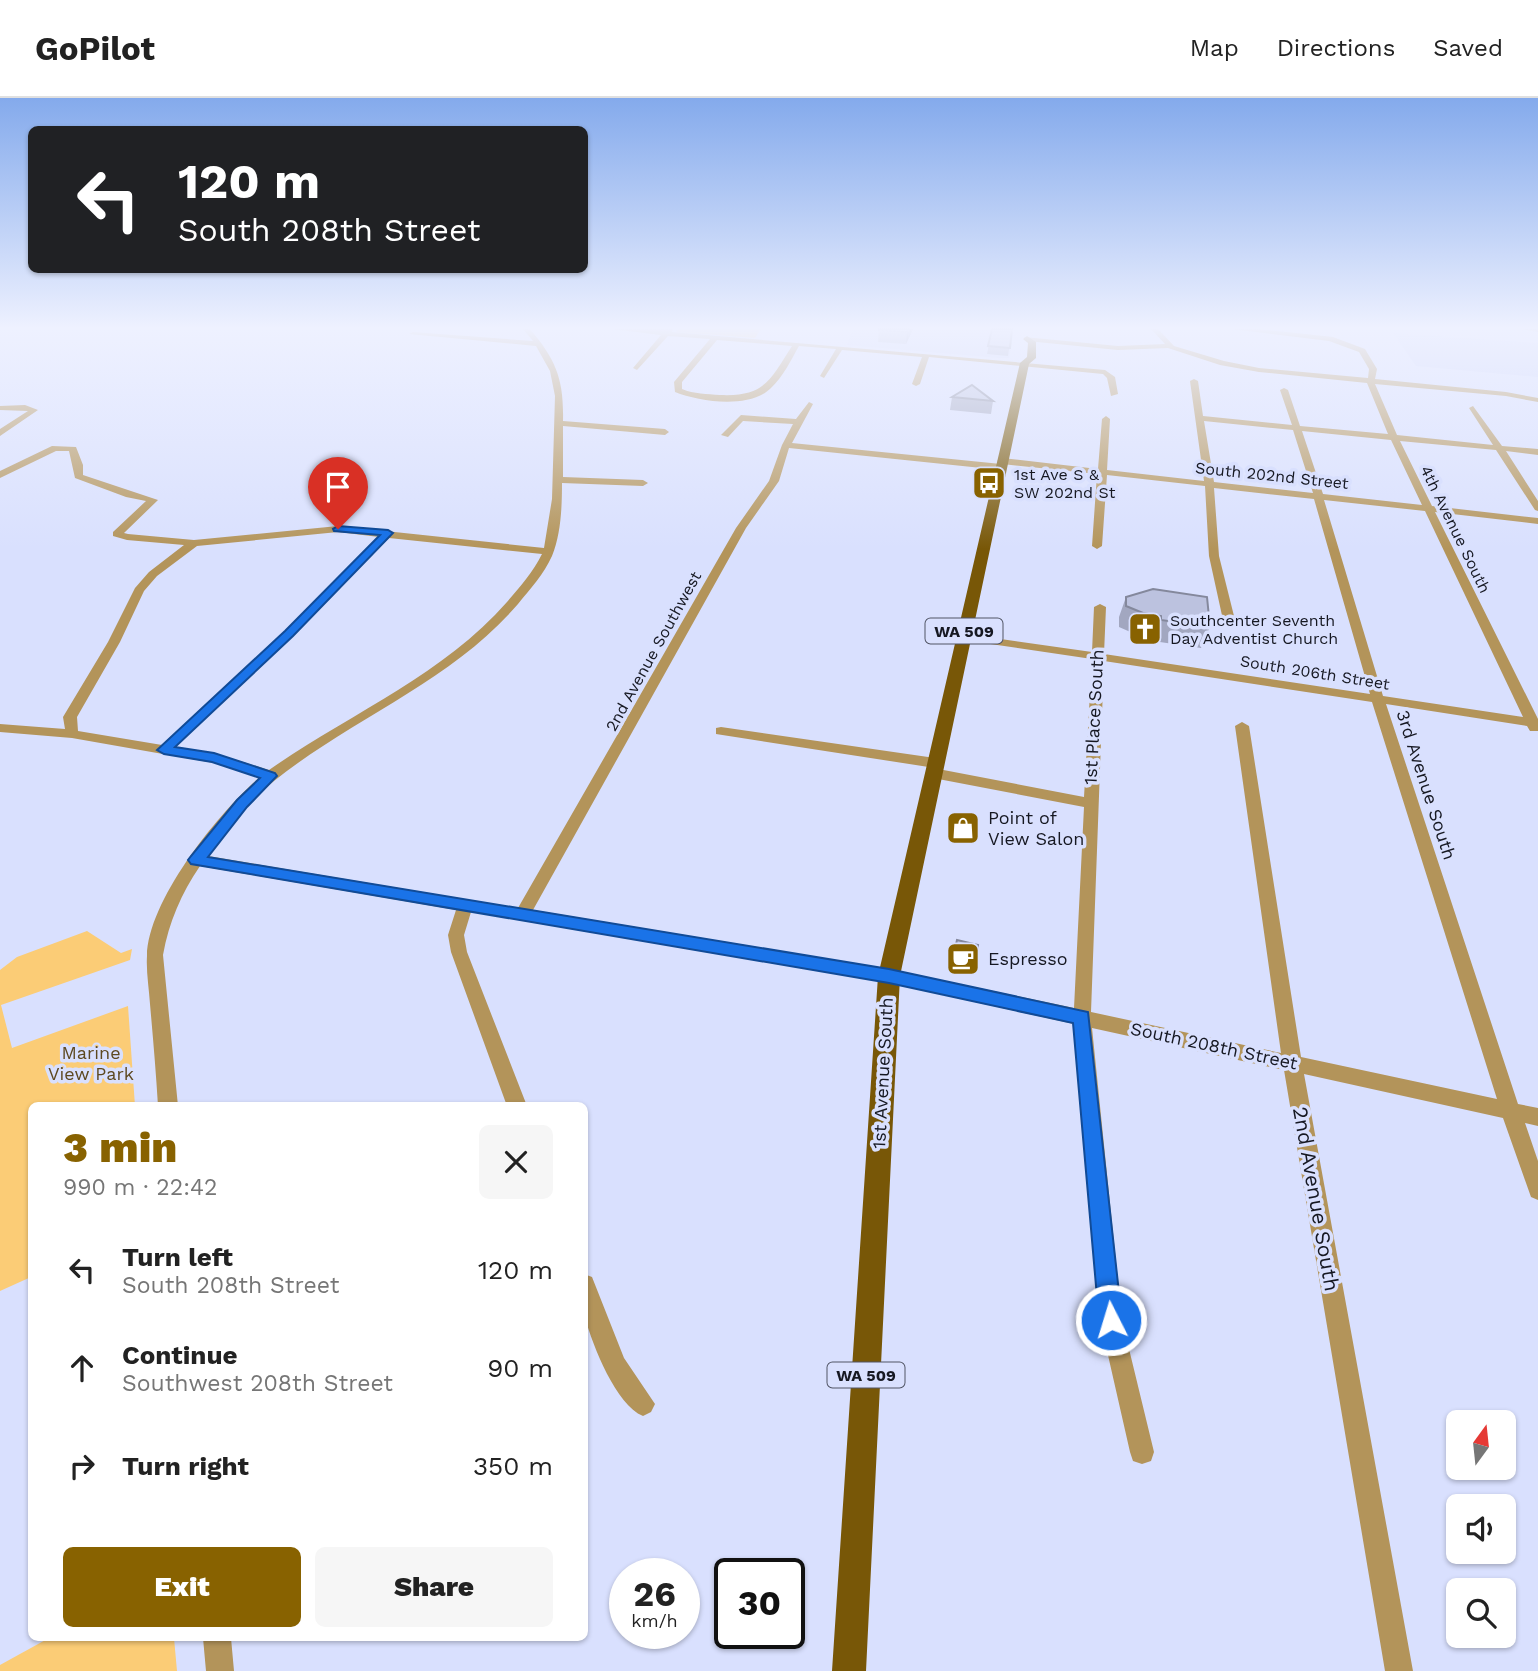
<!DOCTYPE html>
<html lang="en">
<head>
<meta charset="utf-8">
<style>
	body { margin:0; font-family:"Work Sans",sans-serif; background:#f6f6f6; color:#222; height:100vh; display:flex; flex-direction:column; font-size:26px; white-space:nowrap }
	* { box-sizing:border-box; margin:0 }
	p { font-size:23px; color:#767676 }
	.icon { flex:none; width:38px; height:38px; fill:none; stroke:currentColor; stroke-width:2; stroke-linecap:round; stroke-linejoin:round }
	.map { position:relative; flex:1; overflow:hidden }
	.drawer { position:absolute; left:28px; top:1004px; width:560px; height:539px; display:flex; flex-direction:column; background:#fff; border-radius:10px; box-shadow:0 2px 5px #0004 }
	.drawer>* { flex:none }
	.hud { position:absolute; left:28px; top:28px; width:560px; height:147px; border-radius:10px; box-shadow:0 2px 5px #0004; background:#202124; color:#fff; overflow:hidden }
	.needle { width:46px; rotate:15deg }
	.fabs { position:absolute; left:1446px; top:1312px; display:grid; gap:14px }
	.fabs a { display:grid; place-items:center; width:70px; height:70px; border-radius:10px; background:#fff; box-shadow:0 2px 5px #0004; font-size:35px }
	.speed { position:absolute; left:609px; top:1460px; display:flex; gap:14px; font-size:35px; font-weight:700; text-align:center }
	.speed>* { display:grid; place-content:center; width:91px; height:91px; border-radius:50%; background:#fff; box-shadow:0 2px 5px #0004; line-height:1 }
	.speed small { font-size:18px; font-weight:400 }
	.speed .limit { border:4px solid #111; border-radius:10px; background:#fff; color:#111 }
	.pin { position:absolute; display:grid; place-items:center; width:60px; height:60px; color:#fff; margin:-72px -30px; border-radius:50% 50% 50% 0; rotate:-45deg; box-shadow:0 0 7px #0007 }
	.pin .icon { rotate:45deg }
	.me { position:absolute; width:77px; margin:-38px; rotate:355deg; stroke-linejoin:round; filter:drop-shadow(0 0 5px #0008) }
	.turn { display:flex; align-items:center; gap:24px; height:147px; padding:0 35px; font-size:32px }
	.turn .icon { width:91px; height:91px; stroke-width:2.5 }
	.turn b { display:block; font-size:49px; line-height:60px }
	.round { display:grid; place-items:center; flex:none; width:74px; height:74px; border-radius:10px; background:#f6f6f6 }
	.overview { display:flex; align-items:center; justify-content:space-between; height:119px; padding:0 35px }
	h1 { font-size:42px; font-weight:800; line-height:52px; color:#886200 }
	.cta { display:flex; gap:14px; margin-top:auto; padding:14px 35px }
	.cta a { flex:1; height:80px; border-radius:10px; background:#886200; color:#fff; font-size:28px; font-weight:800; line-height:80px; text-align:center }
	.cta a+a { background:#f6f6f6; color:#222 }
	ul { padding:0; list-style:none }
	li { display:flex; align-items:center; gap:21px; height:98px; padding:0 35px }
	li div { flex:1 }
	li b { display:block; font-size:26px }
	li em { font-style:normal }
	header { display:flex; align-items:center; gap:42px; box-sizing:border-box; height:98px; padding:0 35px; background:#fff; border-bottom:2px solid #e0e0e0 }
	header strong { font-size:33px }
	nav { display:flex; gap:38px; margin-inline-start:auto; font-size:24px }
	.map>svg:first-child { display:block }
	.built { fill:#ccd4f9 }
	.green { fill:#fbcc76 }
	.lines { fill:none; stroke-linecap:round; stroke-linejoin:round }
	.minor { fill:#b3945a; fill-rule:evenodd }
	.major { fill:#785707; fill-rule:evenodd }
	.wall { fill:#a2a7c0 }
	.shaded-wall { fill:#84889c }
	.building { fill:#bcc2df; stroke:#84889c; stroke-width:2 }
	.route { fill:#1a73e8; stroke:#114b97; stroke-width:2 }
	.labels { text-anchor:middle; stroke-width:7; stroke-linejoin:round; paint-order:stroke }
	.far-poi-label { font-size:16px; fill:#161822; stroke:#d9e0fe; text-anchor:start }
	.far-street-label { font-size:16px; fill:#161822; stroke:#d9e0fe }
	.shield { fill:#d9e0fe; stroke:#505464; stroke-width:2 }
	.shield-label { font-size:16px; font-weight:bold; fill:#161822 }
	.street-label { font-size:18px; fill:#161822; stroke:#d9e0fe }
	.poi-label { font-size:18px; fill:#161822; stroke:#d9e0fe; text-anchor:start }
	.park-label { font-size:18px; fill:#5d4820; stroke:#d9e0fe }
	.near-street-label { font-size:21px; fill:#161822; stroke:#d9e0fe }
</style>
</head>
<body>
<header>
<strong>GoPilot</strong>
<nav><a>Map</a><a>Directions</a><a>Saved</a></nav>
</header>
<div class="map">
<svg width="1538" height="1573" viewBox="0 0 1538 1573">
	<rect width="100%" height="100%" fill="#d9e0fe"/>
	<g class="built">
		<path d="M853,231H1014L1009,260H999L847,247Z"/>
		<path d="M1393,235L1538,245V279L1416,268Z"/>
	</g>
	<g class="green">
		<path d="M678,231H761L755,240L676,234Z"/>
		<path d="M87,833L121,855L132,851L130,862L1,907L12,950L128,908L135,1008H32L31,1179L0,1193V872L17,859Z"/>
		<path d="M49,1540H174L177,1573H0V1567Z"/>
	</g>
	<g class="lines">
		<g class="minor">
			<path d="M523,231H530C556,262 564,281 563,323L665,331L669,334L665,337L563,328V379L643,382L648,385L643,388L562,385C562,409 561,436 552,458C544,476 530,491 518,506C451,584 354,619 274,683C248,704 229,732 208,758L518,810L736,430L769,383L782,347L793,326L743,323L728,339L721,337L741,317L796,321L809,304L813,306L792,345L1001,366L1006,369L1001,372L789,350L779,383L746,430L533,812L889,871L1074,910L1084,709L933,680L926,675L933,670L1084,699L1092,561L963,542L959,541V535L1092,554L1094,509L1100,506L1106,509L1104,556L1370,596L1314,401L1214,390L1219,458L1235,522L1229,525L1223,522L1209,458L1205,388L1107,377L1102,448L1097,451L1092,448L1097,376L1002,366L997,363L1002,360L1098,371L1102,321L1106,318L1110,321L1107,372L1204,383L1190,283L1194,281L1198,283L1203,318L1292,327L1280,292L1284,290L1288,292L1300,328L1388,336L1367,285L1259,274L1220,267L1168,250L1118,252L1027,243L1024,239L1118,248L1165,246L1151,231H1158L1174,248L1224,263L1259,270L1368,280L1369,271L1359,254L1329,243L1232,231H1257L1333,239L1365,251L1377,271L1375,281L1506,294L1538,300V304L1506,298L1375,286L1397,337L1493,347L1469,310L1473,308L1502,348L1538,351V357L1506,353L1538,403V413L1535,412L1496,352L1400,343L1432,408L1538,420V426L1435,414L1538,621V633H1530L1527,628L1386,606L1518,1006L1538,1010V1028L1525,1025L1538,1063V1102L1531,1099L1503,1020L1304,976L1413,1573H1385L1284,972L1092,930L1122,1222L1154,1354L1151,1363L1142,1366L1133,1363L1130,1354L1100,1222L1074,926L889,885L471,814L464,837L467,854L527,1008H507L451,854L448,837L456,812L200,768C181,796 169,824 163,857L178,1008H158C156,974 153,940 150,906C149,890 146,873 147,858C148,802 219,714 260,679L214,665L72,640L0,634V626L65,631L63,619L108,544L135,490L149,474L184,447L127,442L113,438V434L146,403L126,399L75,380L69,353H56L0,380V373L52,348L76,349L83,367V377L158,402L124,435L128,436L194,442L338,428L544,450L552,401L555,298L550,273L536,248L409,236L413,234L533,243ZM1204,323L1293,332L1313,395L1214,384ZM1302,333L1391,342L1422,407L1323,396ZM1324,402L1425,413L1523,619L1383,598ZM338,434L379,439L285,533L162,647L78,633L77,619L120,544L144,493L157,478L197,448ZM389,440L542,456C533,474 520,489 507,504C442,578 349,616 269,672L214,655L175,649L293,537ZM1104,563L1372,604L1497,1001L1301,959L1249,628L1242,624L1235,628L1281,955L1091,914Z"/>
			<path d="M612,231H673L672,234L1105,272L1115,279L1118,296L1111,298L1107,280L1103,276L929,259L920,286L916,288L912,286L922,259L842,252L824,280L820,278L836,251L799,248C791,262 783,279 771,290C750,311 700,304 675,294L674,284L710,241L668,238L637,272L633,270L661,237ZM717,242L792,248C770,282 765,299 720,297C707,296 694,296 682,291V284Z"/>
			<path d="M1521,231H1538V234Z"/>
			<path d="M25,307L38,312L0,338V331L28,313L0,312V308Z"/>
			<path d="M721,629L935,660L942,665L935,670L716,636V630Z"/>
			<path d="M584,1176L592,1179L624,1260L655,1306L651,1314L643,1318C616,1307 593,1248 585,1220C582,1207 584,1190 584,1176Z"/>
			<path d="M203,1540H231L234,1573H206Z"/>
		</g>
		<path class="major" d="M1027,238L1036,244V260L1029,266L900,878L866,1573H832L878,878L1020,265L1027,259L1028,245L1023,241Z"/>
	</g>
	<g class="wall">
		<path d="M913,231L906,246L878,244L879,232Z"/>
		<path d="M992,231H1012L1008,258L987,256Z"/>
		<path d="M952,299L993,303L991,316L950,312Z"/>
		<path d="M1126,499L1210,529L1201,550L1153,543V538L1135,536L1119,529V519Z"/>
		<path d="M957,842L976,860L973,870L952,865Z"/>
	</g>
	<path class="shaded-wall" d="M909,231H913L906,246L907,234Z"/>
	<g class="building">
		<path d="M909,231L907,234L879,232V231Z"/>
		<path d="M992,231H1012L1010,250L988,248Z"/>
		<path d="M972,287L993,303L952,299Z"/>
		<path d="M1153,491L1207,499L1210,529L1161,522V518L1143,515L1126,508V499Z"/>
		<path d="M957,842L978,847L976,860L954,855Z"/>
	</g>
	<linearGradient id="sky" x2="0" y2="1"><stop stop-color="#84aaec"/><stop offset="0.51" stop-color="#eef1ff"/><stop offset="1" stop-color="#eef1ff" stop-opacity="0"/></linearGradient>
	<rect width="1538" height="451" fill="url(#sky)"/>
	<path class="route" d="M338,428L388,432L393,435L293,538L175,649L214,655L275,675L277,678L247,709L208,759L889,871L1088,914L1122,1222L1119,1230L1111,1233L1103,1230L1099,1222L1073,925L889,885L191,766L188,762L191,758L237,702L260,680L212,664L164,656L157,652L285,533L380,437L334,433L333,431Z"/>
	<defs>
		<symbol id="bus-square" viewBox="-11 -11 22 22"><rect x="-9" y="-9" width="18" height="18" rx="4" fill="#886200" stroke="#d9e0fe"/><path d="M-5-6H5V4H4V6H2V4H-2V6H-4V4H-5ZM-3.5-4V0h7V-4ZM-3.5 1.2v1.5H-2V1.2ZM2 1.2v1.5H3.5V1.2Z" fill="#fff"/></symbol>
		<symbol id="church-square" viewBox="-11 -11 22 22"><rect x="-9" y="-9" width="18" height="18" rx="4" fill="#886200" stroke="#d9e0fe"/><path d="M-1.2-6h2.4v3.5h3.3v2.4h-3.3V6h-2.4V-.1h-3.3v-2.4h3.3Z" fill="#fff"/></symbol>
		<symbol id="shop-square" viewBox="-11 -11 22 22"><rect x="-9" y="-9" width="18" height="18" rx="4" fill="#886200" stroke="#d9e0fe"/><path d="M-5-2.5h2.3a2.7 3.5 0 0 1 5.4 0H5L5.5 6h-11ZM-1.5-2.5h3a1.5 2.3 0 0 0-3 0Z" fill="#fff"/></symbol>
		<symbol id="cafe-square" viewBox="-11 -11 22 22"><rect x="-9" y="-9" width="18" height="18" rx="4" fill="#886200" stroke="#d9e0fe"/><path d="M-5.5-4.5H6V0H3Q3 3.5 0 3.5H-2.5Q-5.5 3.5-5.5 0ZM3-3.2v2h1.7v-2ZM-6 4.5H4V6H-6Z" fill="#fff"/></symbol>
	</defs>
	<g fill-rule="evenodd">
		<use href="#bus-square" x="970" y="366" width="38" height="38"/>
		<use href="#church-square" x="1126" y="512" width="38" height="38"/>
		<use href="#shop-square" x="944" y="711" width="38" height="38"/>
		<use href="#cafe-square" x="944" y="842" width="38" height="38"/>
	</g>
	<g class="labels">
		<g class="far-poi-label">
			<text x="1014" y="382">1st Ave S &amp;<tspan x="1014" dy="18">SW 202nd St</tspan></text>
			<text x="1170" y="528">Southcenter Seventh<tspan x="1170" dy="18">Day Adventist Church</tspan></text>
		</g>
		<g class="far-street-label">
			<text transform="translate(1272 377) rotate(6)" y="6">South 202nd Street</text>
			<text transform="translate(1456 431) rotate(64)" y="6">4th Avenue South</text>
			<text transform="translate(653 553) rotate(-61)" y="6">2nd Avenue Southwest</text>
			<text transform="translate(1315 574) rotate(9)" y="6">South 206th Street</text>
		</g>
		<g class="shield">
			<rect x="925.5" y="520.5" width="77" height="25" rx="5"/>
			<rect x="827.5" y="1264.5" width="77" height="25" rx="5"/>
		</g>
		<g class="shield-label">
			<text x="964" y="539">WA 509</text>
			<text x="866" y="1283">WA 509</text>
		</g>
		<g class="street-label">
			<text transform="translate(1094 619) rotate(-87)" y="6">1st Place South</text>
			<text transform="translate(1426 687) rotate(72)" y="6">3rd Avenue South</text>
			<text transform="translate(1214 948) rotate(12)" y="6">South 208th Street</text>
			<text transform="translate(883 975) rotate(-87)" y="6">1st Avenue South</text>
		</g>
		<g class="poi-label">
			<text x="988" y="726">Point of<tspan x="988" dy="21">View Salon</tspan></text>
			<text x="988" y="867">Espresso</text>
		</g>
		<g class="park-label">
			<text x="91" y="961">Marine<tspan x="91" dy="21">View Park</tspan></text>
		</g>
		<g class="near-street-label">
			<text transform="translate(1316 1101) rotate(80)" y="7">2nd Avenue South</text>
		</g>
	</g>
</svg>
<div class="fabs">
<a><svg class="needle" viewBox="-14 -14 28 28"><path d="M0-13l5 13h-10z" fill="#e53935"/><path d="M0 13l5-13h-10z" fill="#767676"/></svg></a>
<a><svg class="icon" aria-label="sound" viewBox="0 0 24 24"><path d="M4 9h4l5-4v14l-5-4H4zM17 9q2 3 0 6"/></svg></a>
<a><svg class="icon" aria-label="search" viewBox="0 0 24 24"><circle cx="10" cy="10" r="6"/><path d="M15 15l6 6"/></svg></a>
</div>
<div class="speed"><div>26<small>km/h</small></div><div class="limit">30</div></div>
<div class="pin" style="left:338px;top:431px;background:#d93025"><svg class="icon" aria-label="arrive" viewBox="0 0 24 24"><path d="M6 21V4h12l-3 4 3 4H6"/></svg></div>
<svg class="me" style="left:1111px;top:1222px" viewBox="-20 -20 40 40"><circle r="17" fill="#1a73e8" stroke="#fff" stroke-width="3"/><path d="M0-11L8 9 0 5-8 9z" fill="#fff"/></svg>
<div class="hud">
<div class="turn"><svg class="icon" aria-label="left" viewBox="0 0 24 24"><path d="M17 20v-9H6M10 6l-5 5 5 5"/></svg><div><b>120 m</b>South 208th Street</div></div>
</div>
<section class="drawer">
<div class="overview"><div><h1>3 min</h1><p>990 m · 22:42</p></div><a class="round"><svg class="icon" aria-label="close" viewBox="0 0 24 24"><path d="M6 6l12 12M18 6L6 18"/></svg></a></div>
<ul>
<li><svg class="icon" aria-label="left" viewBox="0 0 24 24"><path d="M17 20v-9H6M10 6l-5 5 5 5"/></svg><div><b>Turn left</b><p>South 208th Street</p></div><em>120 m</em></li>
<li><svg class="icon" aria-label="ahead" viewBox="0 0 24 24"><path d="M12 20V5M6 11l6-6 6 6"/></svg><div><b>Continue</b><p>Southwest 208th Street</p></div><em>90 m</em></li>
<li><svg class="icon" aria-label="right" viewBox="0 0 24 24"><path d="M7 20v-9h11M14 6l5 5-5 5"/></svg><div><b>Turn right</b></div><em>350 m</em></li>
</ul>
<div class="cta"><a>Exit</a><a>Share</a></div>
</section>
</div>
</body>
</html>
